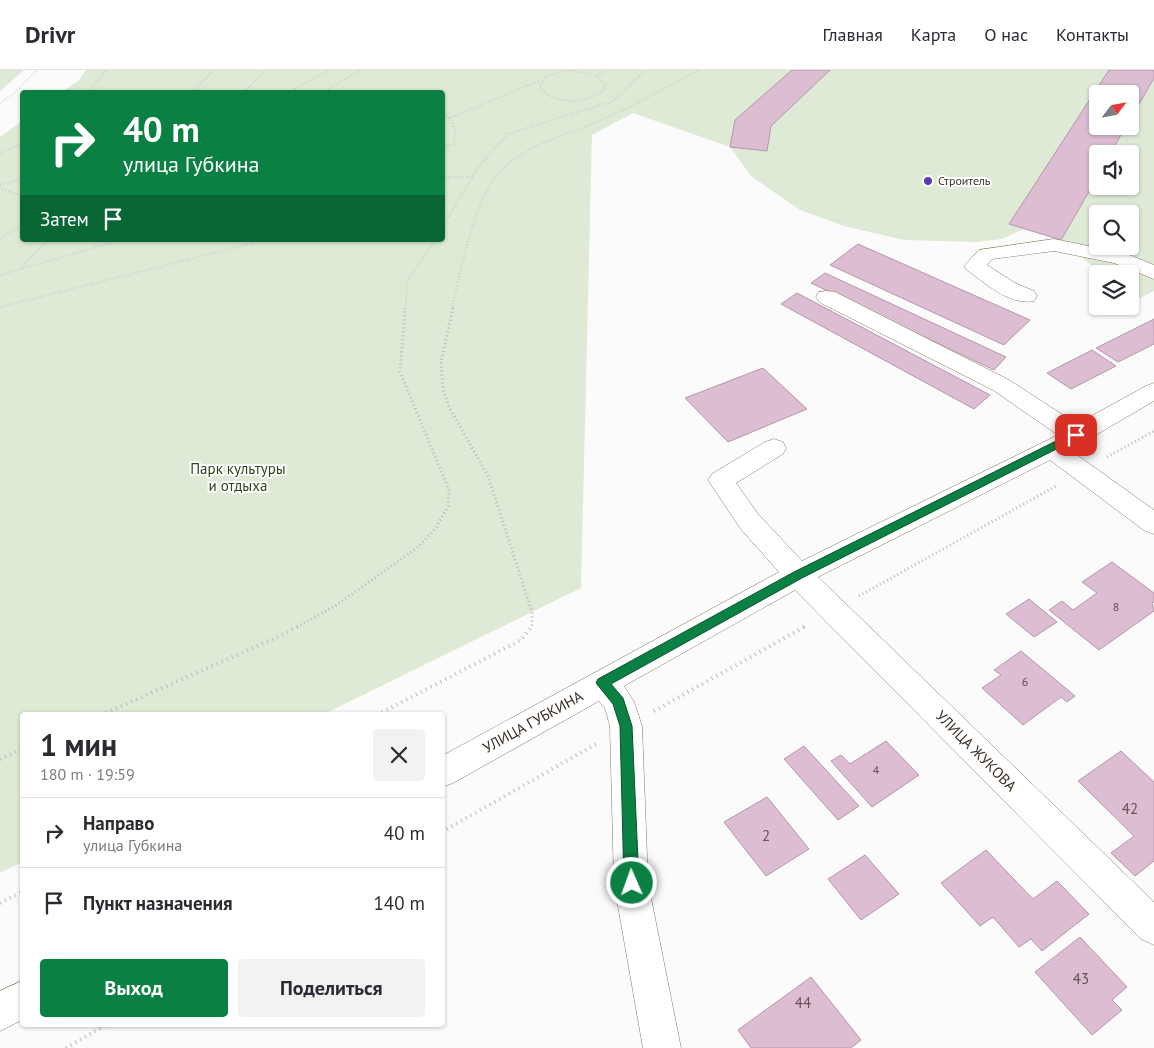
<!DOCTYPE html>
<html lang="ru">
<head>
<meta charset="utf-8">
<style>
	body { margin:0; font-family:"PT Sans",sans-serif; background:#f2f2f3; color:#2b2b33; height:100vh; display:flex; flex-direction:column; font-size:19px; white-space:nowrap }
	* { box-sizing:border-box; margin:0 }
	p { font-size:16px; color:#7c7c81 }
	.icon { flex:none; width:28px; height:28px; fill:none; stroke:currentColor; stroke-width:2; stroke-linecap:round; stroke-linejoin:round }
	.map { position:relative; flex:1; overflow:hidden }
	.drawer { position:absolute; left:20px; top:642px; width:425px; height:315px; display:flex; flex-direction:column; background:#fff; border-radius:5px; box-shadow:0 1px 4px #0004 }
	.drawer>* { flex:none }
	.banner { position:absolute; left:20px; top:20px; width:425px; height:152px; border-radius:5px; box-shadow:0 1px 4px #0004; background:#0b8043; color:#fff; overflow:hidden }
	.needle { width:32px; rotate:58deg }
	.tools { position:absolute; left:1089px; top:15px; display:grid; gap:10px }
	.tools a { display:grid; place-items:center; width:50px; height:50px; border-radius:5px; background:#fff; box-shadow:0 1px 4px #0004; font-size:25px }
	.pin { position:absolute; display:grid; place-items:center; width:42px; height:42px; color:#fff; margin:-21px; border-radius:10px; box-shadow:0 2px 8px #0006 }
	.me { position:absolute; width:55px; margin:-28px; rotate:358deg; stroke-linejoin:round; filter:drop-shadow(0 0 4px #0008) }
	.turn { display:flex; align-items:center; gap:18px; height:105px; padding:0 20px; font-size:22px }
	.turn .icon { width:65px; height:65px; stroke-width:2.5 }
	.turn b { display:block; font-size:35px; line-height:42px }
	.then { display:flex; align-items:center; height:48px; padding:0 20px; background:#0003; gap:10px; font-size:19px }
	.round { display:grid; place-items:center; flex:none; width:52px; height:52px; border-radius:5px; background:#f2f2f3 }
	.overview { display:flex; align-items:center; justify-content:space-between; height:85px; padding:0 20px }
	h1 { font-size:30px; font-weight:700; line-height:38px }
	.button { display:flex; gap:10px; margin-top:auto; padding:10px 20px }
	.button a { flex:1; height:58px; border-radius:5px; background:#0b8043; color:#fff; font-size:20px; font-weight:700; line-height:58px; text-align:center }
	.button a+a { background:#f2f2f3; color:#2b2b33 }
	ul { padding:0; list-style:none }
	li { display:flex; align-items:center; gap:15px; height:70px; padding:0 20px; border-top:1px solid #e1e1e2 }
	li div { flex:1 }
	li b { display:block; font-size:19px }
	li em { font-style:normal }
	header { display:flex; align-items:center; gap:30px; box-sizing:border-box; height:70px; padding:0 25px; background:#fff; border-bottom:1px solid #e1e1e2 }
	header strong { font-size:24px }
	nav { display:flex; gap:28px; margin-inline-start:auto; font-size:18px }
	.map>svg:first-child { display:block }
	.green { fill:#deead6; fill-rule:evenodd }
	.building { fill:#dcbdd1; stroke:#b596aa }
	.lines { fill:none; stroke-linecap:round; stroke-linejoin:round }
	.minor-casing { stroke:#8b775c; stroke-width:1 }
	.path-far2 { stroke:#bcb9b5; stroke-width:2; stroke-dasharray:0.5 2.5; stroke-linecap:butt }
	.path-far1 { stroke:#bcb9b5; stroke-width:3; stroke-dasharray:1 3; stroke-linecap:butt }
	.path { stroke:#bcb9b5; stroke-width:4; stroke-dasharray:1 4.5; stroke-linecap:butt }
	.minor { fill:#fff; fill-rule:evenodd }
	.route { fill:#0b8043; stroke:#07532c }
	.poi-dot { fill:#5c3db5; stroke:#fff; stroke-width:2 }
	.labels { text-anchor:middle; stroke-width:4; stroke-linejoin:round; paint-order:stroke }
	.far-poi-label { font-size:12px; fill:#3a3125; stroke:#fff; text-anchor:start }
	.number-label { font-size:12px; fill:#625450 }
	.park-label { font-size:15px; fill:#2d451a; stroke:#fff }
	.street-label { font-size:15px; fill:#3a3125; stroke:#fff }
	.near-number-label { font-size:15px; fill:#625450 }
</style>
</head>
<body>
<header>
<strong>Drivr</strong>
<nav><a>Главная</a><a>Карта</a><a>О нас</a><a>Контакты</a></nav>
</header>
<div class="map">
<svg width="1154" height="978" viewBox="0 0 1154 978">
	<rect width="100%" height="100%" fill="#fbfbfb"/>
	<g class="green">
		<path d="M0,0H23V1L0,21Z"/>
		<path d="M86,0H1154V221L1135,231L1130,227V204H1102L1061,170L1024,159L1002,169L977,172L904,170L844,156L800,140L751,106L730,77L633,43L592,65L581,518L322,645H22V792L0,803V67L22,51V170H442V22H62L79,10ZM1098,24H1130V56H1098ZM1098,84H1130V116H1098ZM1098,144H1130V176H1098Z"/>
	</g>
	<g class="building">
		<path d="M792,0H830L771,56L767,81L730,77L735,50Z"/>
		<path d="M1109,0H1154V8L1130,50V24H1098V56H1126L1110,84H1098V106L1061,170L1009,154Z"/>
		<path d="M858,174L1030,250L1004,275L830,195Z"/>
		<path d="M825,203L1006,287L994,300L811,213Z"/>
		<path d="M797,223L990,325L974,339L781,234Z"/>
		<path d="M1154,249V274L1118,292L1096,278Z"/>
		<path d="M1092,280L1116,296L1071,319L1047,303Z"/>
		<path d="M763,298L807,339L728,372L685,328Z"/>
		<path d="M1112,492L1154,523V532L1152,533L1154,541L1099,580L1049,540L1062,531L1073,540L1097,523L1082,512Z"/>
		<path d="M1029,529L1057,552L1034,567L1006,544Z"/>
		<path d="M1021,581L1075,626L1067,632L1061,627L1023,655L982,618L1001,605L994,600Z"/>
		<path d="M886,671L919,705L872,737L831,691L841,685L850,694Z"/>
		<path d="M804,676L859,736L838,750L784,689Z"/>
		<path d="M1121,681L1154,712V791L1135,806L1111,783L1134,766L1078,711Z"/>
		<path d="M767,727L809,779L766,806L724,752Z"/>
		<path d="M986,780L1033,829L1057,811L1089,844L1042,881L1031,869L1019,877L993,847L980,856L941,813Z"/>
		<path d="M865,785L899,824L861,850L828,809Z"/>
		<path d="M1080,867L1127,917L1112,930L1122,940L1092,965L1035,902Z"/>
		<path d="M811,907L861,970L851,978H751L738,960Z"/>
	</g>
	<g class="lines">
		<defs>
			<g id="minor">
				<path d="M1054,169L1127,184L1154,195V209L1114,193L1054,181L992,189L987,195L1015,213L1034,221L1037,226L1034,231C1010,236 985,213 967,200L964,196L979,180Z"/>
				<path d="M827,221L835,222L1009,310L1077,354L1146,316L1154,313V331L1070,380L1154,440V464L1145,461L1050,390L818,507L1154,832V875L1141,869L795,520L624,616L634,632L642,656L648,813L681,978H643L614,813L610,656L605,638L599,631L453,713L442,717V686L779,502L740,458L708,410L712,404L765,372L774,369L783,372L786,378L783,384L736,413L758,444L802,491L1058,365L993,320L819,232L816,227L819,222Z"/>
				<path d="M22,911V950L0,961V921Z"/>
			</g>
		</defs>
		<use href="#minor" class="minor-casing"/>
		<g class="path-far2">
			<path d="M568,0L596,5L605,14L604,20C584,34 556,36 539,17L546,6Z"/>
			<path d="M597,5L608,0"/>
			<path d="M88,22L107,0"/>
			<path d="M192,22L214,0"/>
			<path d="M245,22L265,0"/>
			<path d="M290,22L329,0"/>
			<path d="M323,22L361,0"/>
			<path d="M0,33L12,25L37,0"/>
			<path d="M442,42L450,48"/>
			<path d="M442,77L454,74L455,59L450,48L541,10"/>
			<path d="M0,84L22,73"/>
			<path d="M442,107H473"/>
			<path d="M0,115L22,109"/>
			<path d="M0,118L22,126"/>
			<path d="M442,157L479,96L508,64L613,31L646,0"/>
			<path d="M0,169L22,155"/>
			<path d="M20,198L48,170"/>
			<path d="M0,205L121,170"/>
			<path d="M0,237L265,170"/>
			<path d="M405,239L408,210L435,170"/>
			<path d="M452,239C460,203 474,132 498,104C525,73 572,64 608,47C639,33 669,16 699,0"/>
		</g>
		<g class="path-far1">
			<path d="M453,238L441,292L443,320L450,339L488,406L532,542V557"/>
			<path d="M1107,387L1154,361"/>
			<path d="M859,526L1058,415"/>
			<path d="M297,557L335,536L417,478L436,458L448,436L449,420L400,302L405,238"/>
			<path d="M804,557L807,555"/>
		</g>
		<g class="path">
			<path d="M654,641L806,556"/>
			<path d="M101,645L282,565L299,556"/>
			<path d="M377,645L521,570L532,556"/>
			<path d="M0,689L22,679"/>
			<path d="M442,762L596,674"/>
			<path d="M0,833L22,822"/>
			<path d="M66,978L106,955"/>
		</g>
		<use href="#minor" class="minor"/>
	</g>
	<path class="route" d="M1076,361L1080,362V367L802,508L611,614L623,628L632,656L639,813L637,818L632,820L626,818L624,813L620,656L613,634L596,613L598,609L794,502Z"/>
	<circle class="poi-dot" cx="928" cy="111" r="5"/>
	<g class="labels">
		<g class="far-poi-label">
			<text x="938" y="115">Строитель</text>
		</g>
		<g class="number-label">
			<text x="1116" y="541">8</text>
			<text x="1025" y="616">6</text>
			<text x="876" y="704">4</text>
		</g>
		<g class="park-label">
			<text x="238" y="404">Парк культуры<tspan x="238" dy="17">и отдыха</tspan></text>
		</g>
		<g class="street-label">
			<text transform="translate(533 652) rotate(-29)" y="5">УЛИЦА ГУБКИНА</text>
			<text transform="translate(976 681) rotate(45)" y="5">УЛИЦА ЖУКОВА</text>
		</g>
		<g class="near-number-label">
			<text x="1130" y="744">42</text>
			<text x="766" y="771">2</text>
			<text x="1081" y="914">43</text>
			<text x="803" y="938">44</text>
		</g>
	</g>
</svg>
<div class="tools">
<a><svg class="needle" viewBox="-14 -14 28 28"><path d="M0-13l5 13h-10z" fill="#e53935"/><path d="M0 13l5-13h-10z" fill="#7c7c81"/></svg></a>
<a><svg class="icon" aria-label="sound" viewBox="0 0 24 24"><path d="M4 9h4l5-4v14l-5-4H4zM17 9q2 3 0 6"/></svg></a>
<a><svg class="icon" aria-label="search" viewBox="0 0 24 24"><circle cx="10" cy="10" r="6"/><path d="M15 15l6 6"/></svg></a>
<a><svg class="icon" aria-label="layers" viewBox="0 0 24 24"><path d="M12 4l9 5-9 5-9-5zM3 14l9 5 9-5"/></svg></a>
</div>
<div class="pin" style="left:1076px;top:365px;background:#d93025"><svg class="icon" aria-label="arrive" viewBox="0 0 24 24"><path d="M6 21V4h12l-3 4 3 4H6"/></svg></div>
<svg class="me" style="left:632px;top:813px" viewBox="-20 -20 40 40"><circle r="17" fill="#0b8043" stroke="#fff" stroke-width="3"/><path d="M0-11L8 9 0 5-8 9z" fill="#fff"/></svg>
<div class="banner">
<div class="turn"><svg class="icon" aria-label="right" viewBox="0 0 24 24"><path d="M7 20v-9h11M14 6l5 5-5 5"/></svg><div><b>40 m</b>улица Губкина</div></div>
<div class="then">Затем<svg class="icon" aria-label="arrive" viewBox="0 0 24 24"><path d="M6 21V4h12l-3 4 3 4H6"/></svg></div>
</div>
<section class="drawer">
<div class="overview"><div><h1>1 мин</h1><p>180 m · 19:59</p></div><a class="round"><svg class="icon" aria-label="close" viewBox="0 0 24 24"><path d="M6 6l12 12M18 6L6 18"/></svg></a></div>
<ul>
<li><svg class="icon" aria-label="right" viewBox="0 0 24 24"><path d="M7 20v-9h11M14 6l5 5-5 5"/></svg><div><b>Направо</b><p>улица Губкина</p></div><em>40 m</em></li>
<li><svg class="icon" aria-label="arrive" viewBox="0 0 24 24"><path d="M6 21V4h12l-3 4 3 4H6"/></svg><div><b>Пункт назначения</b></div><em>140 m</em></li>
</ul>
<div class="button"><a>Выход</a><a>Поделиться</a></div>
</section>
</div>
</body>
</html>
